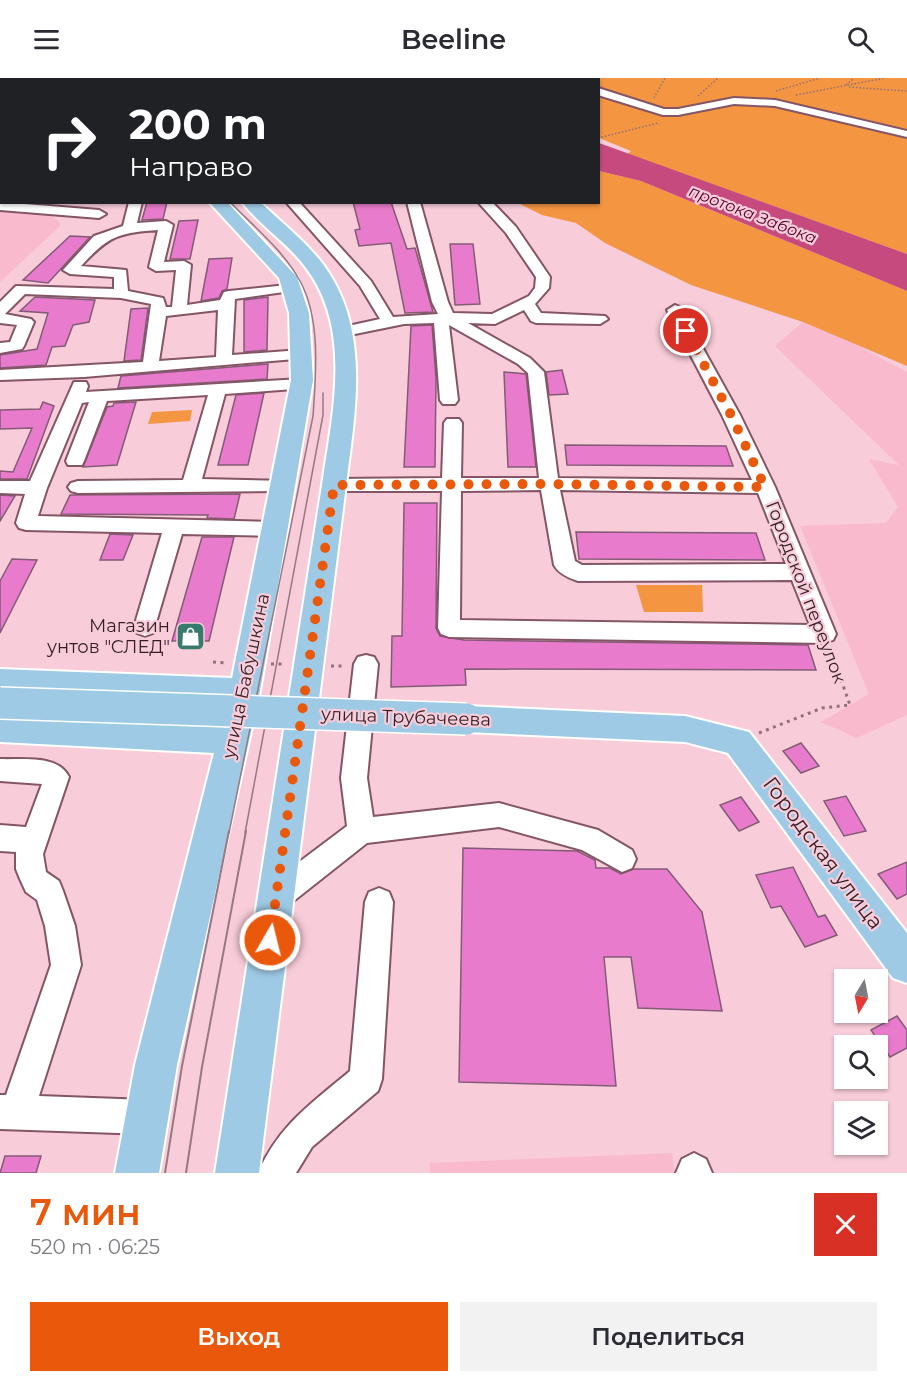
<!DOCTYPE html>
<html lang="ru">
<head>
<meta charset="utf-8">
<style>
	body { margin:0; font-family:Montserrat,sans-serif; background:#f2f2f3; color:#2b2b33; height:100vh; display:flex; flex-direction:column; font-size:22px; white-space:nowrap }
	* { box-sizing:border-box; margin:0 }
	p { font-size:20px; color:#7c7c81 }
	.icon { flex:none; width:33px; height:33px; fill:none; stroke:currentColor; stroke-width:2; stroke-linecap:round; stroke-linejoin:round }
	.map { position:relative; height:1095px; overflow:hidden }
	.drawer { display:flex; flex-direction:column; background:#fff; flex:1 }
	.drawer>* { flex:none }
	.guide { position:absolute; left:0px; top:0px; width:600px; height:126px; box-shadow:0 2px 4px #0004; background:#202124; color:#fff; overflow:hidden }
	.needle { width:39px; rotate:190deg }
	.tools { position:absolute; left:834px; top:891px; display:grid; gap:12px }
	.tools a { display:grid; place-items:center; width:54px; height:54px; border-radius:0px; background:#fff; box-shadow:0 2px 4px #0004; font-size:30px }
	.pin { position:absolute; display:grid; place-items:center; width:51px; height:51px; color:#fff; margin:-26px; border:3px solid #fff; border-radius:50%; box-shadow:0 2px 6px #0007 }
	.me { position:absolute; width:66px; margin:-33px; rotate:8deg; stroke-linejoin:round; filter:drop-shadow(0 0 4px #0008) }
	.turn { display:flex; align-items:center; gap:21px; height:126px; padding:0 30px; font-size:27px }
	.turn .icon { width:78px; height:78px; stroke-width:2.5 }
	.turn b { display:block; font-size:42px; line-height:51px }
	.round { display:grid; place-items:center; flex:none; width:63px; height:63px; border-radius:0px; background:#f2f2f3 }
	.summary { display:flex; align-items:center; justify-content:space-between; height:102px; padding:0 30px }
	h1 { font-size:36px; font-weight:600; line-height:45px; color:#ea580c }
	.button { display:flex; gap:12px; margin-top:auto; padding:12px 30px }
	.button a { flex:1; height:69px; border-radius:0px; background:#ea580c; color:#fff; font-size:24px; font-weight:600; line-height:69px; text-align:center }
	.button a+a { background:#f2f2f3; color:#2b2b33 }
	header { display:flex; justify-content:space-between; align-items:center; height:78px; padding:0 30px; background:#fff; font-size:27px; font-weight:600 }
	.map>svg:first-child { display:block }
	.built { fill:#f9bace }
	.green { fill:#f49542 }
	.water { fill:#c64a7d }
	.building { fill:#e87bcb; stroke:#835b77; stroke-width:1.5 }
	.lines { fill:none; stroke-linecap:round; stroke-linejoin:round }
	.minor-casing { stroke:#845565; stroke-width:4 }
	.major-casing { stroke:#fff; stroke-width:4 }
	.path-far1 { stroke:#91717b; stroke-width:1.5; stroke-dasharray:1.5 2; stroke-linecap:butt }
	.path { stroke:#91717b; stroke-width:3; stroke-dasharray:3 4.5; stroke-linecap:butt }
	.minor { fill:#fff; fill-rule:evenodd }
	.major { fill:#9ecae5; fill-rule:evenodd }
	.tram-far1 { stroke:#987882; stroke-width:1.5 }
	.tram { stroke:#987882; stroke-width:2 }
	.major-bridge-casing { stroke:#fff; stroke-width:34; stroke-linecap:butt }
	.major-bridge { stroke:#9ecae5; stroke-width:31 }
	.route { stroke:#ea580c; stroke-width:10; stroke-dasharray:0 18 }
	.labels { text-anchor:middle; stroke-width:4.5; stroke-linejoin:round; paint-order:stroke }
	.far-water-label { font-size:16px; font-style:italic; fill:#510029; stroke:#f8ccd9 }
	.street-label { font-size:18px; fill:#331f25; stroke:#f8ccd9 }
	.poi-label { font-size:18px; fill:#331f25; stroke:#f8ccd9; text-anchor:end }
	.near-street-label { font-size:21px; fill:#331f25; stroke:#f8ccd9 }
</style>
</head>
<body>
<header><svg class="icon" aria-label="menu" viewBox="0 0 24 24"><path d="M4 6h16M4 12h16M4 18h16"/></svg>Beeline<svg class="icon" aria-label="search" viewBox="0 0 24 24"><circle cx="10" cy="10" r="6"/><path d="M15 15l6 6"/></svg></header>
<div class="map">
<svg width="907" height="1095" viewBox="0 0 907 1095">
	<rect width="100%" height="100%" fill="#f8ccd9"/>
	<g class="built">
		<path d="M0,132L50,135L61,147L0,204Z"/>
		<path d="M803,244L847,262L907,294V637L857,660L821,644L869,616L800,448L886,445L898,429L869,381L899,387L775,268Z"/>
		<path d="M672,1075L675,1095H430V1085Z"/>
	</g>
	<g class="green">
		<path d="M416,0H907V176L628,76L631,73L599,60L598,2Z"/>
		<path d="M599,93L641,103L907,213V288L803,244L691,207L605,165L576,145L542,137L518,125L598,124Z"/>
		<path d="M192,332L190,343L148,346L152,334Z"/>
		<path d="M636,507H702L703,534H644Z"/>
	</g>
	<path class="water" d="M599,65L907,176V213L641,103L599,93Z"/>
	<g class="building">
		<path d="M147,124H167L163,141L142,142Z"/>
		<path d="M353,124H391L407,171L415,170L433,234L405,235L391,165L359,168L355,152L360,151Z"/>
		<path d="M198,142L190,181H170L179,143Z"/>
		<path d="M70,158L90,159L48,205L23,202Z"/>
		<path d="M450,166H473L480,226L455,227Z"/>
		<path d="M232,180L227,211L222,213L219,220L201,223L209,181Z"/>
		<path d="M35,219L95,222L89,244L73,247L65,268L52,269L46,287L0,290V277L37,271L48,235L20,233Z"/>
		<path d="M268,219L267,272L244,274V222Z"/>
		<path d="M148,230L141,282L124,283L131,231Z"/>
		<path d="M432,247L436,300L435,389H404L411,248Z"/>
		<path d="M268,286L267,301L118,310L121,298Z"/>
		<path d="M562,292L568,316L549,317L546,294Z"/>
		<path d="M504,294L526,296L536,389H508Z"/>
		<path d="M264,315L248,387H218L236,317Z"/>
		<path d="M43,324L54,328L27,401H0V393L13,394L32,350L0,351V332L40,331Z"/>
		<path d="M136,324L117,387L83,389L107,329L113,328L114,325Z"/>
		<path d="M565,367L726,368L733,388L567,387Z"/>
		<path d="M240,416L234,441L207,440L208,437L61,436L70,417Z"/>
		<path d="M0,417L15,418L0,443Z"/>
		<path d="M404,425H437L436,550L440,558L464,562L808,567L816,592L465,591L466,607L391,609L392,558H402Z"/>
		<path d="M576,454L756,455L765,482L579,481Z"/>
		<path d="M110,456L133,457L123,482H100Z"/>
		<path d="M202,459H234L209,563H172Z"/>
		<path d="M12,481L37,482L0,555V503Z"/>
		<path d="M801,665L819,688L801,695L783,673Z"/>
		<path d="M846,718L866,753L844,758L824,723Z"/>
		<path d="M741,719L759,744L739,753L720,727Z"/>
		<path d="M463,770L577,773L595,782L596,790H610L621,796L634,791H667L702,834L722,933L638,930L631,879H604L616,1008L459,1004Z"/>
		<path d="M907,784V816L897,821L878,796Z"/>
		<path d="M793,789L818,839L825,837L837,857L805,869L781,828L771,830L756,797Z"/>
		<path d="M897,938L907,952V970L890,979L871,952Z"/>
		<path d="M5,1078H41L36,1095H0Z"/>
	</g>
	<g class="lines">
		<defs>
			<g id="minor">
				<path d="M144,0H155L156,2H145Z"/>
				<path d="M207,0H222L206,2Z"/>
				<path d="M313,0H324L325,2H314Z"/>
				<path d="M556,0H569L570,2H557Z"/>
				<path d="M598,10L664,31H678L734,20L775,22L907,53V59L775,28L734,26L678,37H663L598,17Z"/>
				<path d="M0,124L99,132L106,136L99,140L0,132Z"/>
				<path d="M129,124H142L137,145L166,143L173,147L164,184L184,183L191,187L187,227L220,222L224,214L229,213L296,206L298,209L291,213L235,221L232,277L301,272L307,274L309,277L307,280L84,299L0,302V292L143,284L151,226L121,220L25,216L5,236L31,241L34,244L24,268L22,271L0,275V265L10,264L17,247L0,245V224L16,208L114,211V199L70,196L63,192L94,158L123,148ZM158,152L149,189L156,193L176,192L172,229H166L163,220L128,213L126,192L81,188C109,158 117,155 158,152ZM218,232L216,279L159,283L166,238Z"/>
				<path d="M286,124H299L371,203L393,239L438,236L432,224L407,124H420L448,224L453,235L492,236L529,218L535,210L536,199L506,155L478,124H492L516,149L550,199L549,210L535,226L541,235L605,238L608,241L600,246L536,245L531,243L524,232L495,246L468,245L530,280L544,294L558,400L752,402L722,337L667,232L675,227L680,229L740,337L775,409L836,556L833,562L825,565L449,559L441,556L438,550L442,413H334L327,411L324,407L327,403L334,401L442,400L444,345L447,341H459L462,345L461,400H539L528,295L518,286L449,247L458,322L455,326H443L440,322L434,245L404,246L345,258L339,256L337,253L339,250L380,241L360,208ZM541,412L554,487C559,496 569,500 578,503L792,502L810,547L460,542L461,413ZM560,412L758,415L786,486L582,487L575,483Z"/>
				<path d="M301,301L307,302L309,306L307,310L225,316L202,401L291,403L294,407L291,411L284,413L78,415L71,413L68,409L71,405L78,403L183,402L208,317L107,323L84,383L82,387H68L66,383L89,324L82,325L47,410L38,438L276,444L283,446L286,451L283,456L276,458L182,456L153,555L145,558L137,555L134,549L162,455L26,452L19,450L16,445L25,416L0,415V403H30L74,304H86L88,308L86,314Z"/>
				<path d="M366,577L374,579L378,586L367,700L373,739L499,725L598,752L632,772L636,781L632,790L622,794L582,772L499,749L367,765L286,829L276,833L266,829L262,819L266,809L347,748L341,700L354,586L358,579Z"/>
				<path d="M0,681C22,682 58,676 69,699L43,776L46,794L59,803L63,813L75,848L81,887L39,1018L147,1022L159,1027L164,1039L159,1051L147,1056L0,1051V1017H6L51,887L45,848L37,822L26,814L20,801L16,791V774L0,773V747L26,749L42,706L0,703Z"/>
				<path d="M379,810L389,814L393,824L382,1001L378,1013L312,1069L296,1095H258C279,1047 312,1025 350,993L365,824L369,814Z"/>
				<path d="M694,1075L706,1081L712,1095H676L682,1081Z"/>
			</g>
			<g id="major">
				<path d="M111,0H123L124,2H111Z"/>
				<rect x="0" y="57" width="2" height="8"/>
				<path d="M209,124H227L297,199L309,235L313,302L260,613L177,987L159,1095H115L135,987L214,675L0,664V638L221,648L227,625L0,615V591L232,600L291,302L289,235L279,200Z"/>
				<path d="M242,124H260C282,145 307,164 325,189C371,254 355,334 346,407L259,1095H215L322,407C332,337 353,252 306,190C288,165 261,149 242,124Z"/>
				<path d="M466,628L685,638L749,654L907,855V905L893,900L728,675L685,664L466,654L455,650L450,641L455,632Z"/>
			</g>
		</defs>
		<use href="#minor" class="minor-casing"/>
		<use href="#major" class="major-casing"/>
		<g class="path-far1">
			<path d="M0,2L5,0"/>
			<path d="M54,2L60,0"/>
			<path d="M68,2L70,0"/>
			<path d="M846,7L854,0"/>
			<path d="M849,9L907,13"/>
			<path d="M776,13L820,0"/>
			<path d="M796,17L885,0"/>
			<path d="M698,18L718,0"/>
			<path d="M654,20L665,0"/>
			<path d="M598,60L658,45"/>
		</g>
		<g class="path">
			<path d="M213,584L226,585"/>
			<path d="M271,586H286"/>
			<path d="M331,588H346"/>
			<path d="M759,655L822,630L850,627L830,571"/>
		</g>
		<use href="#minor" class="minor"/>
		<use href="#major" class="major"/>
		<g class="tram-far1">
			<path d="M229,755L313,338C316,296 321,241 300,203C283,172 254,149 230,124"/>
			<path d="M245,755L323,337V315"/>
		</g>
		<g class="tram">
			<path d="M165,1095L182,988L229,753"/>
			<path d="M186,1095L202,989L246,753"/>
		</g>
		<defs>
			<path id="major-bridge" d="M0,625L466,641"/>
		</defs>
		<use href="#major-bridge" class="major-bridge-casing"/>
		<use href="#major-bridge" class="major-bridge"/>
	</g>
	<g class="lines">
		<path class="route" d="M270,862L334,407L549,406L765,409L731,337L686,253"/>
	</g>
	<defs>
		<symbol id="shop-square" viewBox="-11 -11 22 22"><rect x="-9" y="-9" width="18" height="18" rx="4" fill="#377b6d" stroke="#f8ccd9"/><path d="M-5-2.5h2.3a2.7 3.5 0 0 1 5.4 0H5L5.5 6h-11ZM-1.5-2.5h3a1.5 2.3 0 0 0-3 0Z" fill="#fff"/></symbol>
	</defs>
	<g fill-rule="evenodd">
		<use href="#shop-square" x="174" y="542" width="33" height="33"/>
	</g>
	<g class="labels">
		<g class="far-water-label">
			<text transform="translate(753 136) rotate(21)" y="6">протока Забока</text>
		</g>
		<g class="street-label">
			<text transform="translate(806 514) rotate(69)" y="6">Городской переулок</text>
			<text transform="translate(246 598) rotate(-78)" y="6">улица Бабушкина</text>
			<text transform="translate(406 639) rotate(2)" y="6">улица Трубачеева</text>
		</g>
		<g class="poi-label">
			<text x="170" y="554">Магазин<tspan x="170" dy="21">унтов "СЛЕД"</tspan></text>
		</g>
		<g class="near-street-label">
			<text transform="translate(823 775) rotate(53)" y="7">Городская улица</text>
		</g>
	</g>
</svg>
<div class="tools">
<a><svg class="needle" viewBox="-14 -14 28 28"><path d="M0-13l5 13h-10z" fill="#e53935"/><path d="M0 13l5-13h-10z" fill="#7c7c81"/></svg></a>
<a><svg class="icon" aria-label="search" viewBox="0 0 24 24"><circle cx="10" cy="10" r="6"/><path d="M15 15l6 6"/></svg></a>
<a><svg class="icon" aria-label="layers" viewBox="0 0 24 24"><path d="M12 4l9 5-9 5-9-5zM3 14l9 5 9-5"/></svg></a>
</div>
<div class="pin" style="left:686px;top:253px;background:#d93025"><svg class="icon" aria-label="arrive" viewBox="0 0 24 24"><path d="M6 21V4h12l-3 4 3 4H6"/></svg></div>
<svg class="me" style="left:270px;top:862px" viewBox="-20 -20 40 40"><circle r="17" fill="#ea580c" stroke="#fff" stroke-width="3"/><path d="M0-11L8 9 0 5-8 9z" fill="#fff"/></svg>
<div class="guide">
<div class="turn"><svg class="icon" aria-label="right" viewBox="0 0 24 24"><path d="M7 20v-9h11M14 6l5 5-5 5"/></svg><div><b>200 m</b>Направо</div></div>
</div>
</div>
<section class="drawer">
<div class="summary"><div><h1>7 мин</h1><p>520 m · 06:25</p></div><a class="round" style="background:#d93025;color:#fff"><svg class="icon" aria-label="close" viewBox="0 0 24 24"><path d="M6 6l12 12M18 6L6 18"/></svg></a></div>
<div class="button"><a>Выход</a><a>Поделиться</a></div>
</section>
</body>
</html>
